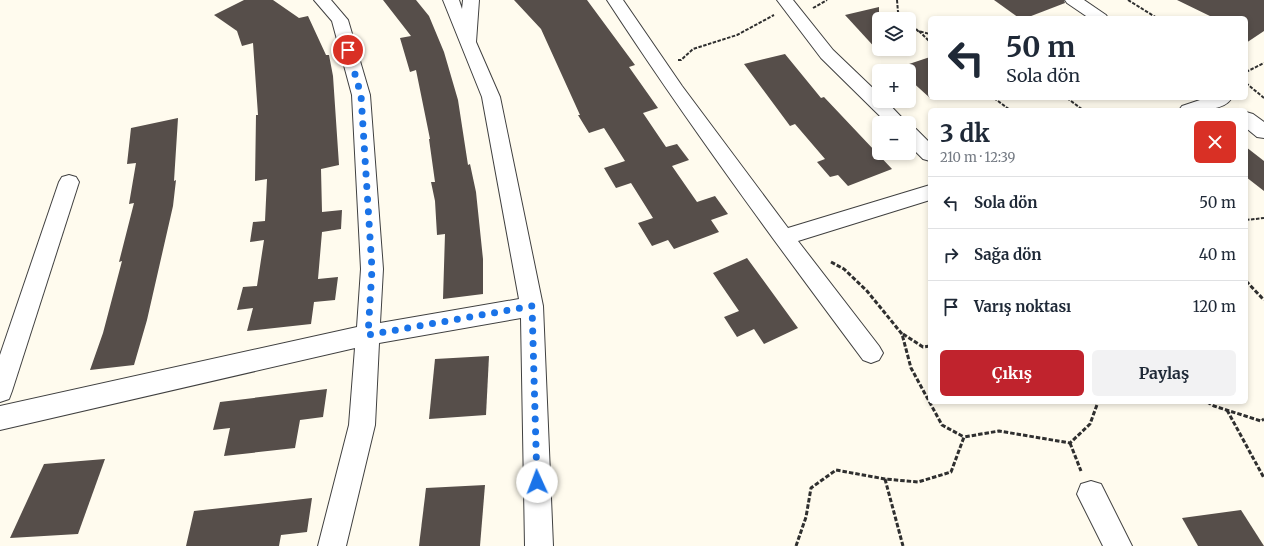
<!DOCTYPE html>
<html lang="tr">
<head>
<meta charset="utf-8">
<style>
	body { margin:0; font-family:Merriweather,serif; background:#f2f2f3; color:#1f2937; height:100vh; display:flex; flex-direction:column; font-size:15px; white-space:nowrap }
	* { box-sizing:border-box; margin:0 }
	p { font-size:13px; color:#747a83 }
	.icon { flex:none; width:22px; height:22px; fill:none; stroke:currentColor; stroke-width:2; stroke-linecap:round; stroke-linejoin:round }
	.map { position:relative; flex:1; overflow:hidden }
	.side { position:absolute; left:928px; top:108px; width:320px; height:296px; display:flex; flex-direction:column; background:#fff; border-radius:6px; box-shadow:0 2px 6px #0003 }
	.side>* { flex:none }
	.banner { position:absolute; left:928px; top:16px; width:320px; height:84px; border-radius:6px; box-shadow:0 2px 6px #0003; background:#fff; color:#1f2937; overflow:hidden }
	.controls { position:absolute; left:872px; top:12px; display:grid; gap:8px }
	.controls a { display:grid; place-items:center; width:44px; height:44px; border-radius:6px; background:#fff; box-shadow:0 2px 6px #0003; font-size:20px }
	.pin { position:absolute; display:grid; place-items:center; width:34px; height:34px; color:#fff; margin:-17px; border:2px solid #fff; border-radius:50%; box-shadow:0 1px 4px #0007 }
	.me { position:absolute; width:44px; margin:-22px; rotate:358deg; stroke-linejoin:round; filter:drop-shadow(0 0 3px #0008) }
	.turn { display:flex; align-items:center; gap:14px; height:84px; padding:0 12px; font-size:18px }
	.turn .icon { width:52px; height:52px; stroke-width:2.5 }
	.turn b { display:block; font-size:28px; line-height:34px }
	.round { display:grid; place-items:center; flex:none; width:42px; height:42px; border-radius:6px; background:#f2f2f3 }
	.summary { display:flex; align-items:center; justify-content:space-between; height:68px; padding:0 12px }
	h1 { font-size:24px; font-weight:700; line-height:30px }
	.cta { display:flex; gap:8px; margin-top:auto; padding:8px 12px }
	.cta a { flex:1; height:46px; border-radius:6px; background:#c0232d; color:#fff; font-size:16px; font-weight:700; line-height:46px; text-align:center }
	.cta a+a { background:#f2f2f3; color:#1f2937 }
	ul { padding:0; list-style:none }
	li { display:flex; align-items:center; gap:12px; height:52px; padding:0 12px; border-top:1px solid #e0e1e3 }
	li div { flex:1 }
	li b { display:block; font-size:15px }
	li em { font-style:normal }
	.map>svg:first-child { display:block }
	.building { fill:#564e4a }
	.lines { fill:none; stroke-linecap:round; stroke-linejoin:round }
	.minor-casing { stroke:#404040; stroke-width:2 }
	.path-far1 { stroke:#2f2f2f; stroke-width:2; stroke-dasharray:3.5 1.5; stroke-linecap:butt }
	.path { stroke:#2f2f2f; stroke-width:3; stroke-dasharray:4.5 2; stroke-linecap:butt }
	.minor { fill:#fff; fill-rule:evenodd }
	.route { stroke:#1a73e8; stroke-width:7; stroke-dasharray:0 12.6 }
</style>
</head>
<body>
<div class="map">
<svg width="1264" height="546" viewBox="0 0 1264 546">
	<rect width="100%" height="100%" fill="#fffbee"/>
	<g class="building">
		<path d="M244,0H273L299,18L308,16L326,55H329L333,76L339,165L321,169L322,212L342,210L341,229L322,232L318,279L338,277L335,300L314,302L311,324L247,331L253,308L237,310L243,287L257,286L264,240L250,242L253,222L265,221L267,179L255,181L256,115H258L253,43L242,46L237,31L214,15Z"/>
		<path d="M383,0H416L429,16L444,52L458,100L468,165L470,164L476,192L483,259V294L443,299L445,234L437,235L435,201L431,182H435L429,139H430L416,70L410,72L400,38L411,36Z"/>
		<path d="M514,0H587L635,65L629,67L658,108L643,113L666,147L677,144L689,160L672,166L697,202L715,196L728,214L711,220L719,232L674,249L668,240L652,246L638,223L653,218L631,183L616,188L604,168L625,161L604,128L589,133L578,115H580L541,29Z"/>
		<path d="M994,0H1064L1065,3L1026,18H1019Z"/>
		<path d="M1177,0H1264V31L1246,43V18H1214Z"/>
		<path d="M879,7V52L845,15Z"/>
		<path d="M785,54L821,98L824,97L892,169L848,186L838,175L830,177L817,162L825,159L795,124L790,126L744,64Z"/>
		<path d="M930,57V98L909,79V71H900L897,68Z"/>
		<path d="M178,118L174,181L176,180L173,206L147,320L134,365L90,370L103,333L122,261L119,262L134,203L129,204L136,163L127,164L131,128Z"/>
		<path d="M1246,147L1264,161V191L1246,177Z"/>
		<path d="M747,258L798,328L764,344L754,329L737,337L724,317L739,311L713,273Z"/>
		<path d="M489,356L486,415L429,419L435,359Z"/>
		<path d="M327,389L323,417L300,420L295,448L224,456L230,428L213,430L220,402Z"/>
		<path d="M105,459L78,534L10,538L44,464Z"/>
		<path d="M485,485L480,546H419L426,488Z"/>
		<path d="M312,498L307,532L281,535L279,546H186L194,511Z"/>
		<path d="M1241,510L1264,546H1198L1182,518Z"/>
	</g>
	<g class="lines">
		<defs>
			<g id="minor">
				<path d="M314,0H331L348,20L370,95L383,269L380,323L519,299L482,97L443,0H459L462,9L463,0H479L476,42L500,97L543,306L553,546H525L521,318L379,343L375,425L346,546H318L349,425L355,348L0,430V406L357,327L361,269L352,95L332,21Z"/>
				<path d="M607,0H623L682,86L788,228L930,185V200L798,241L879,346L883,353L879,360L871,363L863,360C775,242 688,124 607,0Z"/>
				<path d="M777,0H793L833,50L879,94V101H886L907,123H887L821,58Z"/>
				<path d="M1065,0H1084L1106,15L1108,18H1089L1067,3Z"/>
				<path d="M1206,98L1231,99C1223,112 1193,110 1179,110L1182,106Z"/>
				<path d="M1246,112L1253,114L1264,122V138L1257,137L1246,128Z"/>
				<path d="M909,127L916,129L930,143V161L923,159L909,145Z"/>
				<path d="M69,175L76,177L79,182L12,391L9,399L0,402V355L59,182L62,177Z"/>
				<path d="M1091,481L1101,484L1132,546H1103L1077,494L1081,484Z"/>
			</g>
		</defs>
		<use href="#minor" class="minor-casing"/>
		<g class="path-far1">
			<path d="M897,0L898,12L906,19"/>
			<path d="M1128,0L1157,18"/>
			<path d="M813,8L827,0"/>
			<path d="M909,22L918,31L930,34"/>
			<path d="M919,31L930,42"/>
			<path d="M678,60H681L693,49L737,35L774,15"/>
			<path d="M1246,72L1264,63"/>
			<path d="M1246,83L1264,98"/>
			<path d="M994,98L1010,110"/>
			<path d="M1067,98L1083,110"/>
			<path d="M1246,220L1264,218"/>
		</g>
		<g class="path">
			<path d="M831,262L844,269L867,291L902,334L911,368L942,425L964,437"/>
			<path d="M1246,281L1264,300"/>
			<path d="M903,334L923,347L930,346"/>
			<path d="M1207,402L1214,406L1261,421L1264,419"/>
			<path d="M1227,410L1264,478"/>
			<path d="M1070,443L1081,471"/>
			<path d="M885,479L903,546"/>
			<path d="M796,546L806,517L811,488L836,470L885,479L918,482L951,472L964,437L999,431L1070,443L1090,424L1098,402"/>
		</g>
		<use href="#minor" class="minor"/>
	</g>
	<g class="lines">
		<path class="route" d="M348,50L361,95L372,269L368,335L532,306L537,482"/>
	</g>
</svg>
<div class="controls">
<a><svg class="icon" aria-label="layers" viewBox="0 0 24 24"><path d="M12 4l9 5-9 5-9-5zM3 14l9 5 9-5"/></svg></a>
<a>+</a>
<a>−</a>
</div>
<div class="pin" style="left:348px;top:50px;background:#d93025"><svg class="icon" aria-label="arrive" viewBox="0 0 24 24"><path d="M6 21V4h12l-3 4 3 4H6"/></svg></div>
<svg class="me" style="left:537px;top:482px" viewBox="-20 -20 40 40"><circle r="19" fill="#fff"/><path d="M0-13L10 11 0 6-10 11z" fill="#1a73e8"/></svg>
<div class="banner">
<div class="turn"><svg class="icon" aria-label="left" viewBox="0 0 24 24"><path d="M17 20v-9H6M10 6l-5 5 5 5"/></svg><div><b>50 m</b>Sola dön</div></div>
</div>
<section class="side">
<div class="summary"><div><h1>3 dk</h1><p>210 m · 12:39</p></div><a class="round" style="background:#d93025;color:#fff"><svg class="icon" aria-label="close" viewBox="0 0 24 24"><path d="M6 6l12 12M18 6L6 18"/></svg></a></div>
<ul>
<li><svg class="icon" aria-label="left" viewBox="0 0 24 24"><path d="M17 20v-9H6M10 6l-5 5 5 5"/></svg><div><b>Sola dön</b></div><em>50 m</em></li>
<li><svg class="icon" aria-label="right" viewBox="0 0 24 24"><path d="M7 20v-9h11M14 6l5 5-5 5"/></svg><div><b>Sağa dön</b></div><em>40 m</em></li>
<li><svg class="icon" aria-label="arrive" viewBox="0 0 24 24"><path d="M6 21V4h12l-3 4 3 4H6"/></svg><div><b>Varış noktası</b></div><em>120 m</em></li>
</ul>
<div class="cta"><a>Çıkış</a><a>Paylaş</a></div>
</section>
</div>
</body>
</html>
